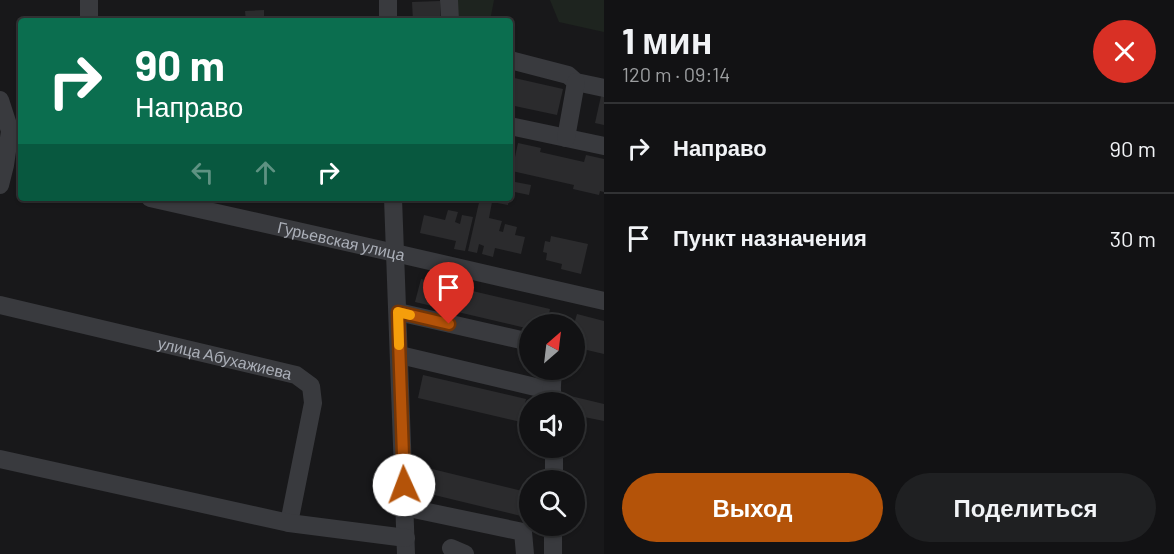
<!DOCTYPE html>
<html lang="ru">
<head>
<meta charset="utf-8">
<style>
	body { margin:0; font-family:Barlow,sans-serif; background:#1f2022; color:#f1f3f6; height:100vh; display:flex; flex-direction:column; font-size:22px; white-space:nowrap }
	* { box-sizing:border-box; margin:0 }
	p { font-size:20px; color:#9c9ea0 }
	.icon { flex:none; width:33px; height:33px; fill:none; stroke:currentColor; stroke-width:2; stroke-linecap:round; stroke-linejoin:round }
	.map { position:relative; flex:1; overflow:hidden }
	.sheet { display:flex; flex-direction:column; background:#121214; width:570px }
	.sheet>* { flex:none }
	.hud { position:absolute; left:18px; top:18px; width:495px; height:183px; border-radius:6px; box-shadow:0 2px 4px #0004,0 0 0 2px #313234; background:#0b6e4f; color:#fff; overflow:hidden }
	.needle { width:39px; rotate:28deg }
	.controls { position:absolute; left:519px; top:314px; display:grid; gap:12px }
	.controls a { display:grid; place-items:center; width:66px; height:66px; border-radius:50%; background:#121214; box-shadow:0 2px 4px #0004,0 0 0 2px #313234; font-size:30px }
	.pin { position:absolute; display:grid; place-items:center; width:51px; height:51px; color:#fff; margin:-62px -26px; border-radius:50% 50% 50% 0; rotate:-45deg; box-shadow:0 0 6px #0007 }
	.pin .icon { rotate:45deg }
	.me { position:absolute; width:66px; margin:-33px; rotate:358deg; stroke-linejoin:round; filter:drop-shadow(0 0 4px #0008) }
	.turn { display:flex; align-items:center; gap:21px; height:126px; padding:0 18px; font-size:27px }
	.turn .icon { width:78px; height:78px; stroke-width:2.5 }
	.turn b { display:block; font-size:42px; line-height:51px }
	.lanes { display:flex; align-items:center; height:57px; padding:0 18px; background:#0003; justify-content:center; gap:30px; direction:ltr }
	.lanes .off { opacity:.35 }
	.round { display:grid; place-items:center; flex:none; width:63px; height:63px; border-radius:32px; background:#1f2022 }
	.summary { display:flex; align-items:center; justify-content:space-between; height:102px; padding:0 18px }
	h1 { font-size:36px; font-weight:700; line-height:45px }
	.button { display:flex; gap:12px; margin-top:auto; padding:12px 18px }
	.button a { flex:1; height:69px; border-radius:36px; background:#b45309; color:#fff; font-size:24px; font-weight:700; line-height:69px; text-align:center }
	.button a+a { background:#1f2022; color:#f1f3f6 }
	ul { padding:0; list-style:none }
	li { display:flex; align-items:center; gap:18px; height:90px; padding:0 18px; border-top:2px solid #313234 }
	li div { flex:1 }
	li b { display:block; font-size:22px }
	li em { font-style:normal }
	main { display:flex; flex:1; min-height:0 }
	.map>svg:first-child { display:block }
	.green { fill:#1e241f }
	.building { fill:#2b2b2d }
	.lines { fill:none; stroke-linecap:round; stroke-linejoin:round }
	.minor { stroke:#393a3e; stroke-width:18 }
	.route-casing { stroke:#753606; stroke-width:15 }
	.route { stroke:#b45309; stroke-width:10 }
	.slow { stroke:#f59e0b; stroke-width:10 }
	.labels { text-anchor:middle; stroke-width:6; stroke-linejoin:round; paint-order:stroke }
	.street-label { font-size:16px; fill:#abafb8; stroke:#131315 }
</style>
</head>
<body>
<main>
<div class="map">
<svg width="604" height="554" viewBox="0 0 604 554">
	<rect width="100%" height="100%" fill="#18181a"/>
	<g class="green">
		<path d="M454,0H494L490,21H455Z"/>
		<path d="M550,0H604V32L559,22Z"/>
	</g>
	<g class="building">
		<path d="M440,1V21H413L412,2Z"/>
		<path d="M264,10V21H246L245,11Z"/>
		<path d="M510,77L563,89L557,115L510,105Z"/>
		<path d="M601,96L604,97V125L595,123Z"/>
		<path d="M518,143L541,148L540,152L584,162L586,155L604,159V192L600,191L599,195L573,189L574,185L512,171Z"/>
		<path d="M510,181L531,185L529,195L510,191Z"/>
		<path d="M480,198L509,199L508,205L492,202L489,218L502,221L499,231L503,232L505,224L517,227L515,235L525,237L521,254L495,248L493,257L482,254L484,246L479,244L477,253L468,251Z"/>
		<path d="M448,210L458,212L455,222L460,224L462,215L473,217L465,251L454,249L456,241L420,233L424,215L445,220Z"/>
		<path d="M551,236L588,244L581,274L561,269L562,264L546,260L547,253L543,252L545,241L550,242Z"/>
		<path d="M421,279L550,309L547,324H530V329L415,302Z"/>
		<path d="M577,314L604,321V354L574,347V324Z"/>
		<path d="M423,375L526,399L521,422L418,398Z"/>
		<path d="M558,393L604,404V421L574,415V402H556Z"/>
		<path d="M428,468L530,493L525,517L422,492Z"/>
	</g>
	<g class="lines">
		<g class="minor">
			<path d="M388,0V21"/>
			<path d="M449,0L450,21"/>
			<path d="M89,21V0"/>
			<path d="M510,60L568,75L576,82L604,88"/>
			<path d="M0,100L10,131L5,165L0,185"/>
			<path d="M510,126L604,146"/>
			<path d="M566,138L576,82"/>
			<path id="s1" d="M150,198L395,253L604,301"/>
			<path d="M393,198L406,554"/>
			<path id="s2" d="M0,305L296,375L311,386L313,403L289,523"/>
			<path d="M398,312L530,342"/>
			<path d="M400,355L552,391"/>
			<path d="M551,402L553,369"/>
			<path d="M0,459L289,523L406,538"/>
			<path d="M554,480V447"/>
			<path d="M404,507L523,532L525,554"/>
			<path d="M451,548L465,554"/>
			<path d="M553,554V525"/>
		</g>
	</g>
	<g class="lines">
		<defs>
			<path id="route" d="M404,485L398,312L449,324"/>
		</defs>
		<use href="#route" class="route-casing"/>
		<use href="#route" class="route"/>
		<path class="slow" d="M399,345L398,312L410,315"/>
	</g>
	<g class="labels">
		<g class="street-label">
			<text dy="6" stroke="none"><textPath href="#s1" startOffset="196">Гурьевская улица</textPath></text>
			<text dy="6" stroke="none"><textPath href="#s2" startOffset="231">улица Абухажиева</textPath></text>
		</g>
	</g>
</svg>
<div class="controls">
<a><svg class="needle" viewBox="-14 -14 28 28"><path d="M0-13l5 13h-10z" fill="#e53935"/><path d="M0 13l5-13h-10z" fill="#9c9ea0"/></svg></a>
<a><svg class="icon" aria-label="sound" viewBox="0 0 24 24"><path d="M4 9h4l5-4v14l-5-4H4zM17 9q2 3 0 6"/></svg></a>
<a><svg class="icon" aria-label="search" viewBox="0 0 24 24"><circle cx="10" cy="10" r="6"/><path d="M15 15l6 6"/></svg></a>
</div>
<div class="pin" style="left:449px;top:324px;background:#d93025"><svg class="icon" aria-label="arrive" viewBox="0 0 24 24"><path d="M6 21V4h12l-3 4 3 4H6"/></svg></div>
<svg class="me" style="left:404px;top:485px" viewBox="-20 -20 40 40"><circle r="19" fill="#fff"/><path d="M0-13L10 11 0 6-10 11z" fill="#b45309"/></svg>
<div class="hud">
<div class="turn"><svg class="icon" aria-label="right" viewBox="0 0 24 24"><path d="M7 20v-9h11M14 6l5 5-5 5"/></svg><div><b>90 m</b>Направо</div></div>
<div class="lanes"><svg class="icon off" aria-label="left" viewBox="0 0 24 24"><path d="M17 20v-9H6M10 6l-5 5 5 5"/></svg><svg class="icon off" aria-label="ahead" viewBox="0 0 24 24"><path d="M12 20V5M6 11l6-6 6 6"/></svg><svg class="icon" aria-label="right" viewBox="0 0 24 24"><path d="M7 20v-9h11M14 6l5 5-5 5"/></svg></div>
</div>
</div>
<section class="sheet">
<div class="summary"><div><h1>1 мин</h1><p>120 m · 09:14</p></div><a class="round" style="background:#d93025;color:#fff"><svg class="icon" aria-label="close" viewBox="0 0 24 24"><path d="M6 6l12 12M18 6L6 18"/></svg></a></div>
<ul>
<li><svg class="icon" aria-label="right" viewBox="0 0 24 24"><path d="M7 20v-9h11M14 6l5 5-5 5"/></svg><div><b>Направо</b></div><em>90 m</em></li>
<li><svg class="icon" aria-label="arrive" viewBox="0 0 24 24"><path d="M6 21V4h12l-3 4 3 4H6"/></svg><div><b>Пункт назначения</b></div><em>30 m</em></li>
</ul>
<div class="button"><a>Выход</a><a>Поделиться</a></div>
</section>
</main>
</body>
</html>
